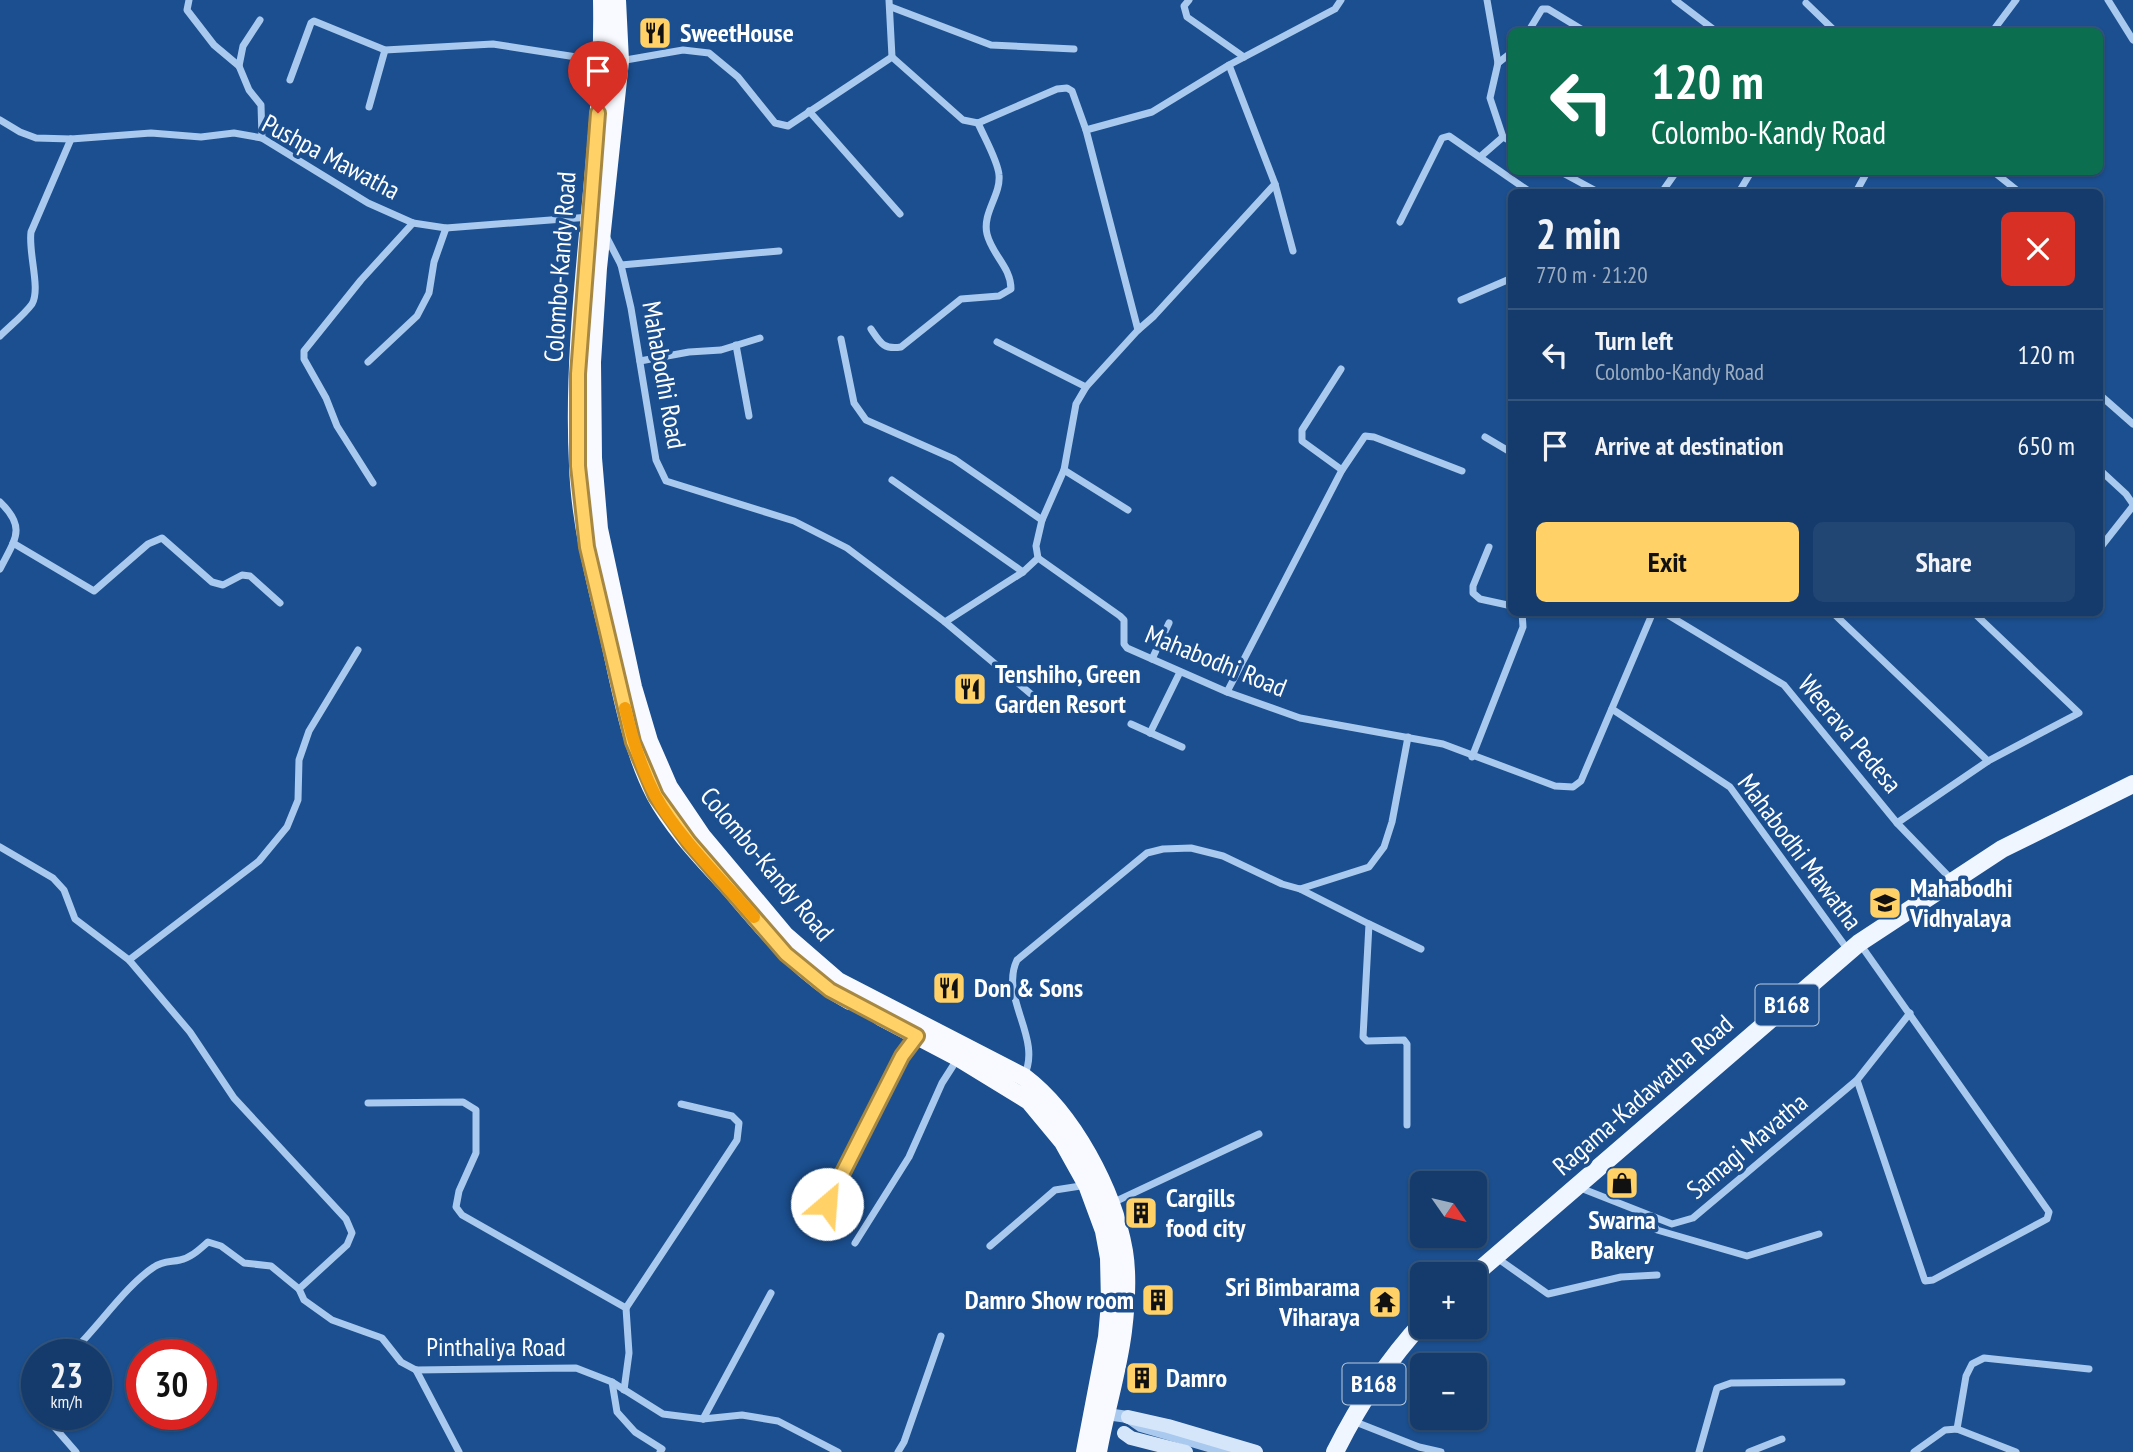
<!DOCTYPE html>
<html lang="en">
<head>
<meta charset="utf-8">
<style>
	body { margin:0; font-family:"PT Sans Narrow",sans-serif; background:#214673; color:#f1f3f6; height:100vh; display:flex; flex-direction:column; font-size:26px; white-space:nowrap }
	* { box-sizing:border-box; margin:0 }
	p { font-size:23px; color:#9dadc1 }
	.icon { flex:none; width:38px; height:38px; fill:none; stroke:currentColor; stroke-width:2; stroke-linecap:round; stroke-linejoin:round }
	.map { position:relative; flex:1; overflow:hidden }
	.sheet { position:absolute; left:1508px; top:189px; width:595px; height:427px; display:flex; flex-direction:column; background:#143b6b; border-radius:10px; box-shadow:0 2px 5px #0004,0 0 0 2px #33557e }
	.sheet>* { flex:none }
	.top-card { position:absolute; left:1508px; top:28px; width:595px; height:147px; border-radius:10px; box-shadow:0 2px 5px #0004,0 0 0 2px #33557e; background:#0b6e4f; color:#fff; overflow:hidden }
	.needle { width:46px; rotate:124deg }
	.controls { position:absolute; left:1410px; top:1171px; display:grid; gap:14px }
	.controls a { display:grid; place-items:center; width:77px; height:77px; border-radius:10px; background:#143b6b; box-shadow:0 2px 5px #0004,0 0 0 2px #33557e; font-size:35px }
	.speed { position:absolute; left:21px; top:1339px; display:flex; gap:14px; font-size:35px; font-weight:700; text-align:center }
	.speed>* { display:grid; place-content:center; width:91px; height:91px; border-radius:50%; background:#143b6b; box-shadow:0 2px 5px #0004,0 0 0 2px #33557e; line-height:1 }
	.speed small { font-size:18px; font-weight:400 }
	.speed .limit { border:10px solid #d22; background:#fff; color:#111 }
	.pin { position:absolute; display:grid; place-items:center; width:60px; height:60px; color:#fff; margin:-72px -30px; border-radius:50% 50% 50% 0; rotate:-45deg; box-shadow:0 0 7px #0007 }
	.pin .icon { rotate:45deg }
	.me { position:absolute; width:77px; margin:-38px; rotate:27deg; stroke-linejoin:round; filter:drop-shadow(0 0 5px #0008) }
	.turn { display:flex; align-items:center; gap:24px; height:147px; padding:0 28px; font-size:32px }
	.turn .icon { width:91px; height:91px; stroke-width:2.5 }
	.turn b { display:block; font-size:49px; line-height:60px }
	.round { display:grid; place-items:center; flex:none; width:74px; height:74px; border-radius:10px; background:#214673 }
	.overview { display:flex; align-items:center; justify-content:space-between; height:119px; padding:0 28px }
	h1 { font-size:42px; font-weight:700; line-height:52px }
	.primary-button { display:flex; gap:14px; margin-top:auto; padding:14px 28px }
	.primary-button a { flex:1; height:80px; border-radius:10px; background:#ffd166; color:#111; font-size:28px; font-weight:700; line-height:80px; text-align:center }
	.primary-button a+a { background:#214673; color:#f1f3f6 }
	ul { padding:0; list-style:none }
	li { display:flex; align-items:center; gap:21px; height:91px; padding:0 28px; border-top:2px solid #33557e }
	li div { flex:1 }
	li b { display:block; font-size:26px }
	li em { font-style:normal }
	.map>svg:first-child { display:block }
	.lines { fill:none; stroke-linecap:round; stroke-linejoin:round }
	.minor { stroke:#a9c9ee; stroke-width:7 }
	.tertiary { stroke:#a9c9ee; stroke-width:12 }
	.secondary { stroke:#d6e6fa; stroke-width:14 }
	.primary { stroke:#f0f6ff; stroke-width:18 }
	.trunk { stroke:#f8faff; stroke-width:18 }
	.route-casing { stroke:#a68842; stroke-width:18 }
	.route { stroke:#ffd166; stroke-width:12 }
	.slow { stroke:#f59e0b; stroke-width:12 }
	.labels { text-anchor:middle; stroke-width:7; stroke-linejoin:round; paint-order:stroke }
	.shield { fill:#1b4f8f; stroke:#bbcadd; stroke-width:2 }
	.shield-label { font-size:24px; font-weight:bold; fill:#fff }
	.poi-label { font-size:26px; font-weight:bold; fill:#fff; stroke:#1b4f8f; text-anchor:start }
	.street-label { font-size:26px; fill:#fff; stroke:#1b4f8f }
</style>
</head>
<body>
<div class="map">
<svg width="2133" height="1452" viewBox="0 0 2133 1452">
	<rect width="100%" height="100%" fill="#1b4f8f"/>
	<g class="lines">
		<g class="minor">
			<path d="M189,0L187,10L214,45L239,66"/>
			<path d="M889,0L892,57"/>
			<path d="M1189,0L1184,6L1187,17L1244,57"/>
			<path d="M1487,0L1498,63L1490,98L1503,137L1512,142"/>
			<path d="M1675,0L1717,32"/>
			<path d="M2108,0L2133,40"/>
			<path d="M1806,3L1836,32"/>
			<path d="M891,7L991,45L1074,49"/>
			<path d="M260,20L243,46L239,66L249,90L261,105L262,138"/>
			<path d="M1528,32L1542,9H1548L1586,32"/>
			<path d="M1992,32L2016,0"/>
			<path d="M620,61L683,50L709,53L738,77L775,123L788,126L892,57L963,120L978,123L1057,89L1067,88L1072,91L1086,130L1152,112L1229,65L1335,9L1341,0"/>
			<path d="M1498,63L1512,52"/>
			<path d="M1229,65L1275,184L1293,251"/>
			<path d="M290,80L311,23L314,21L385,50L493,44L602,61"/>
			<path d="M369,107L385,50"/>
			<path d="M809,111L900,214"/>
			<path d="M0,120L20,132L36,138L71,139L151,133L201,137L234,133L262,138L368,203L413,223L446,228L590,217"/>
			<path d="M1086,130L1138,330L1154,316L1275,184"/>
			<path d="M1480,157L1503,137"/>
			<path d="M1561,172L1598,192"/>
			<path d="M1994,172L2019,192"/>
			<path d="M1662,192L1676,172"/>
			<path d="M1739,192L1751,172"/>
			<path d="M1856,192L1867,172"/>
			<path d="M1400,222L1442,138L1449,136L1530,192"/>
			<path d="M605,234L621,265L631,308L656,460L666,481L794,521L847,548L945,622L1023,572L1038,558L1120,616L1124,620V644L1127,648L1227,692L1300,718L1443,744L1555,786L1573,787L1581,781L1653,612"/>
			<path d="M621,265L779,251"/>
			<path d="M1461,300L1512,278"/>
			<path d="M871,329C880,342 883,350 901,347L961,299L999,296L1011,289C1011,267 992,255 987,234C982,213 1001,195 999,175C998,161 984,137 978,123"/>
			<path d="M0,336C10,326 24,315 32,304C41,289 28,252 31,232L71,139"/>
			<path d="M841,339L854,403L866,420L954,459L1042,520L1036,546L1038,558"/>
			<path d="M997,342L1086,387L1138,330"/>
			<path d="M736,345L749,416"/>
			<path d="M640,361L689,352L721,350L760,338"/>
			<path d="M368,362L417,316L429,293L434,262L446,228"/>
			<path d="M1341,369L1302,430V441L1342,470L1365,436L1374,437L1462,471"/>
			<path d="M2100,395L2133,424"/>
			<path d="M1485,437L1512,453"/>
			<path d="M1064,470L1128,510"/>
			<path d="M2100,470L2126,494L2133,504"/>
			<path d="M892,480L1023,572"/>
			<path d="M373,483L337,426L326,398L304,359V351L361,280L413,223"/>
			<path d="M1510,496L1512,497"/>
			<path d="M0,502C27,528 15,539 0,569"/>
			<path d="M1042,520L1064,470L1076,404L1086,387"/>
			<path d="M13,543L94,591L148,544L162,538L212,582L223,585L242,575L250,576L280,603"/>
			<path d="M1489,547L1473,586V593L1480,599L1512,606"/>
			<path d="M2100,548L2133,506"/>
			<path d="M1663,612L1784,685L1897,823L1952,880"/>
			<path d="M1832,612L1988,761"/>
			<path d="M945,622L1050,710"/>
			<path d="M1152,659L1169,623"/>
			<path d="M1227,692L1342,470"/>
			<path d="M1612,709L1730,787L1848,950"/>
			<path d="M1131,724L1182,747"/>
			<path d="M1150,733L1180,672"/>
			<path d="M1472,757L1523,627L1522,612"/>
			<path d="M1897,823L1988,761L2079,713L1973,612"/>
			<path d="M0,847L53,878L64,890L75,919L129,960L190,1032L234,1098L346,1219L352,1233L347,1245L299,1289L304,1300L332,1320L382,1338L401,1362L416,1370L576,1368L612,1382L663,1414L703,1419L742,1415L778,1421L838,1452"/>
			<path d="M1300,889L1369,924L1363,1037L1367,1041L1404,1040L1407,1044V1125"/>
			<path d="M1369,924L1421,949"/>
			<path d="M129,960L259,861L287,827L298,800L299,760L309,731L358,650"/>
			<path d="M1024,1076C1043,1038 999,998 1017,960L1147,853L1163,849L1191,848L1223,856L1282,884L1300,889L1369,867L1384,847L1392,822L1408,737"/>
			<path d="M1857,1080L1925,1281L1933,1280L2047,1219L2049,1212L1860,944"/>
			<path d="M368,1103L463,1102L476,1110V1153L459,1191L456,1207L462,1215L626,1308L629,1353L624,1390"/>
			<path d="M1578,1187L1672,1224L1693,1218L1857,1080L1910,1013"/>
			<path d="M1110,1204L1259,1134"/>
			<path d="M1648,1217L1657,1230L1747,1256L1819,1234"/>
			<path d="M815,1228L902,1056L916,1037"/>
			<path d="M855,1243L909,1157L942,1083L958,1058"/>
			<path d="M990,1246L1055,1190L1087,1185"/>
			<path d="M1497,1258L1548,1294L1621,1277L1657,1275"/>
			<path d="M626,1308L737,1140L739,1123L732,1116L681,1104"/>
			<path d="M70,1354C97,1329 125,1286 154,1267C162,1261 171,1262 180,1260C191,1258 200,1249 208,1242L221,1246L244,1263L271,1266L299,1289"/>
			<path d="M416,1370L459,1452"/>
			<path d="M612,1382L617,1412L635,1432L662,1449L660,1452"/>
			<path d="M43,1414L76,1452"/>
			<path d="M703,1419L771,1293"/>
			<path d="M1353,1421L1419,1447L1441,1452"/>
			<path d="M1957,1429L1966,1376L1972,1364L1984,1358L2089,1369"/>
			<path d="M898,1452L904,1442L941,1336"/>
			<path d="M1699,1452L1717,1388L1731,1383L1842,1382"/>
			<path d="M1749,1452L1782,1439"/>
			<path d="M1914,1452L1945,1430L1957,1429L2016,1452"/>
		</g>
		<path class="tertiary" d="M1099,1413L1128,1417L1141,1426L1229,1452"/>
		<g class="secondary">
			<path d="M1128,1417L1168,1426L1256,1452"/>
			<path d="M1124,1433L1131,1438L1186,1452"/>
		</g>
		<g class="primary">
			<path d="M1475,1274L1859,943L2002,849L2133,784"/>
			<path d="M1335,1452C1359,1404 1387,1361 1423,1322"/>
		</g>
		<g class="trunk">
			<path d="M602,0C605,155 570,310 578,465C580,524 595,581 609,638C621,691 630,746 655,795C674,830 704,860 730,889C766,931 800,974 850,1001"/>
			<path d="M617,0L620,61L598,268L592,362L593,458L599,529L633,687L649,741L669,787L702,836L785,935L838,981L1024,1077C1073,1114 1113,1190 1124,1251C1128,1275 1126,1306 1123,1331C1118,1372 1105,1412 1098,1452"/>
			<path d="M881,1017L959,1058L1029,1101L1063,1142L1087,1185L1104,1231L1109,1258L1110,1303L1107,1337L1085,1452"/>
		</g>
	</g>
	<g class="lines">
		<defs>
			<path id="route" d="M598,113L578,374V466L587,547L633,742L656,796L689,842L786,954L830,990L917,1036L902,1056L827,1204"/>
		</defs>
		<use href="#route" class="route-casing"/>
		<use href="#route" class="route"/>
		<path class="slow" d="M625,708C632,738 641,768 655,795C677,836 723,881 754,917"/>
	</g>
	<defs>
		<symbol id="restaurant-square" viewBox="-11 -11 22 22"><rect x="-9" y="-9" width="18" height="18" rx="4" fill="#ffd166" stroke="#1b4f8f"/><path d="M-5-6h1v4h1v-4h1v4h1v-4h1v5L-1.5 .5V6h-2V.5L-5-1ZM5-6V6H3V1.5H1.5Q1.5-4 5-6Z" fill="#111"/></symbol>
		<symbol id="school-square" viewBox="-11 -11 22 22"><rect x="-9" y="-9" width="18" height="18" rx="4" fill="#ffd166" stroke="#1b4f8f"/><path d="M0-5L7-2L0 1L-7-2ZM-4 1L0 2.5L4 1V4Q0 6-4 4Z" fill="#111"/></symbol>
		<symbol id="shop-square" viewBox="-11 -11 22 22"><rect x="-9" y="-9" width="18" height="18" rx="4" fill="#ffd166" stroke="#1b4f8f"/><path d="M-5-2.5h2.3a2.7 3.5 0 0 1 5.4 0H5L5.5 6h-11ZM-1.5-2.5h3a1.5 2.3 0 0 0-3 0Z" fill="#111"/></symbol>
		<symbol id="building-square" viewBox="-11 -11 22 22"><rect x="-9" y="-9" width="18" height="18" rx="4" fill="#ffd166" stroke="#1b4f8f"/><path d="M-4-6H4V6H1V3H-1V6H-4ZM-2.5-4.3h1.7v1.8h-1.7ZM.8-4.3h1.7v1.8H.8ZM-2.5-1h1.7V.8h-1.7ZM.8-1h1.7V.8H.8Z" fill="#111"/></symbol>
		<symbol id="temple-square" viewBox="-11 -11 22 22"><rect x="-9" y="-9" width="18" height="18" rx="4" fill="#ffd166" stroke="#1b4f8f"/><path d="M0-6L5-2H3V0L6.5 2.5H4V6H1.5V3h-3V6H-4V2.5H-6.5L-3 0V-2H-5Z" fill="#111"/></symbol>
	</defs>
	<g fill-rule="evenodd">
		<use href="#restaurant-square" x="636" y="14" width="38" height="38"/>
		<use href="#restaurant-square" x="951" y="670" width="38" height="38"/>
		<use href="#school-square" x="1866" y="884" width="38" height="38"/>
		<use href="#restaurant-square" x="930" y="969" width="38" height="38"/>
		<use href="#shop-square" x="1603" y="1164" width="38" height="38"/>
		<use href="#building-square" x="1122" y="1194" width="38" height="38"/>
		<use href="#building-square" x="1139" y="1281" width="38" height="38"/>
		<use href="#temple-square" x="1366" y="1283" width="38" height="38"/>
		<use href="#building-square" x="1123" y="1359" width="38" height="38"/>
	</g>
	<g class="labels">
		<g class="shield">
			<rect x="1755.5" y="984.5" width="63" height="41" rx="5"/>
			<rect x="1342.5" y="1363.5" width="63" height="41" rx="5"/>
		</g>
		<g class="shield-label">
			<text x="1787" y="1013">B168</text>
			<text x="1374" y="1392">B168</text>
		</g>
		<g class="poi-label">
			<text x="680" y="42">SweetHouse</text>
			<text x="995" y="683">Tenshiho, Green<tspan x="995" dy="30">Garden Resort</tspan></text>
			<text x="1910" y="897">Mahabodhi<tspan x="1910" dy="30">Vidhyalaya</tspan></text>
			<text x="974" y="997">Don &amp; Sons</text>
			<text x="1166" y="1207">Cargills<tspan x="1166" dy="30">food city</tspan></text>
			<text x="1622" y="1229" text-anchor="middle">Swarna<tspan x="1622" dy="30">Bakery</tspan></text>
			<text x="1360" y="1296" text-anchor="end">Sri Bimbarama<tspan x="1360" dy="30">Viharaya</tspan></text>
			<text x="1134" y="1309" text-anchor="end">Damro Show room</text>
			<text x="1166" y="1387">Damro</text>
		</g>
		<g class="street-label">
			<text transform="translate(331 157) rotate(28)" y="9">Pushpa Mawatha</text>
			<text transform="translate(560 267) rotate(-86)" y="9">Colombo-Kandy Road</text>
			<text transform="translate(664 375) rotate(80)" y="9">Mahabodhi Road</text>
			<text transform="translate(1216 661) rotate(22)" y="9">Mahabodhi Road</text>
			<text transform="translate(1850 734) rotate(50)" y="9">Weerava Pedesa</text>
			<text transform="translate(1800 852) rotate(53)" y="9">Mahabodhi Mawatha</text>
			<text transform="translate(767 864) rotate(50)" y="9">Colombo-Kandy Road</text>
			<text transform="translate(1643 1095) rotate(-41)" y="9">Ragama-Kadawatha Road</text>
			<text transform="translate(1747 1146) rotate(-40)" y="9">Samagi Mavatha</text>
			<text x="496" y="1356">Pinthaliya Road</text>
		</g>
	</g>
</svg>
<div class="controls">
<a><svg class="needle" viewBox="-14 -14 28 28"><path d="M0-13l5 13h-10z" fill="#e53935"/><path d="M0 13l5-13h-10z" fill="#9dadc1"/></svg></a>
<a>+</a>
<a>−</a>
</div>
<div class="speed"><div>23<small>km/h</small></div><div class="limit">30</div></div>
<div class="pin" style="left:598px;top:113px;background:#d93025"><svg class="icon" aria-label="arrive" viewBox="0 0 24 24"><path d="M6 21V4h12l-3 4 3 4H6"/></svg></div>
<svg class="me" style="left:827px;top:1204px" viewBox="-20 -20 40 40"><circle r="19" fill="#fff"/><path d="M0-13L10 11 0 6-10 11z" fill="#ffd166"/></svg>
<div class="top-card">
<div class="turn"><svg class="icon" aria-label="left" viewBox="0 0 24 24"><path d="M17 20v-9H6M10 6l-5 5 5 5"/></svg><div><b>120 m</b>Colombo-Kandy Road</div></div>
</div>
<section class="sheet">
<div class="overview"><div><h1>2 min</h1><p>770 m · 21:20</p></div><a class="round" style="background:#d93025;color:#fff"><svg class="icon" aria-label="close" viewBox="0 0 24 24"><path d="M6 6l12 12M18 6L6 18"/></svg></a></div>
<ul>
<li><svg class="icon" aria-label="left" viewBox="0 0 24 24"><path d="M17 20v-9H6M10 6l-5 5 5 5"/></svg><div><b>Turn left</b><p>Colombo-Kandy Road</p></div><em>120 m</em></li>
<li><svg class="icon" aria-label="arrive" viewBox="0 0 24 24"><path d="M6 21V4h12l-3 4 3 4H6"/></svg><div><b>Arrive at destination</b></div><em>650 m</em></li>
</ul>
<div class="primary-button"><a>Exit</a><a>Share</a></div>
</section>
</div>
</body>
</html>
